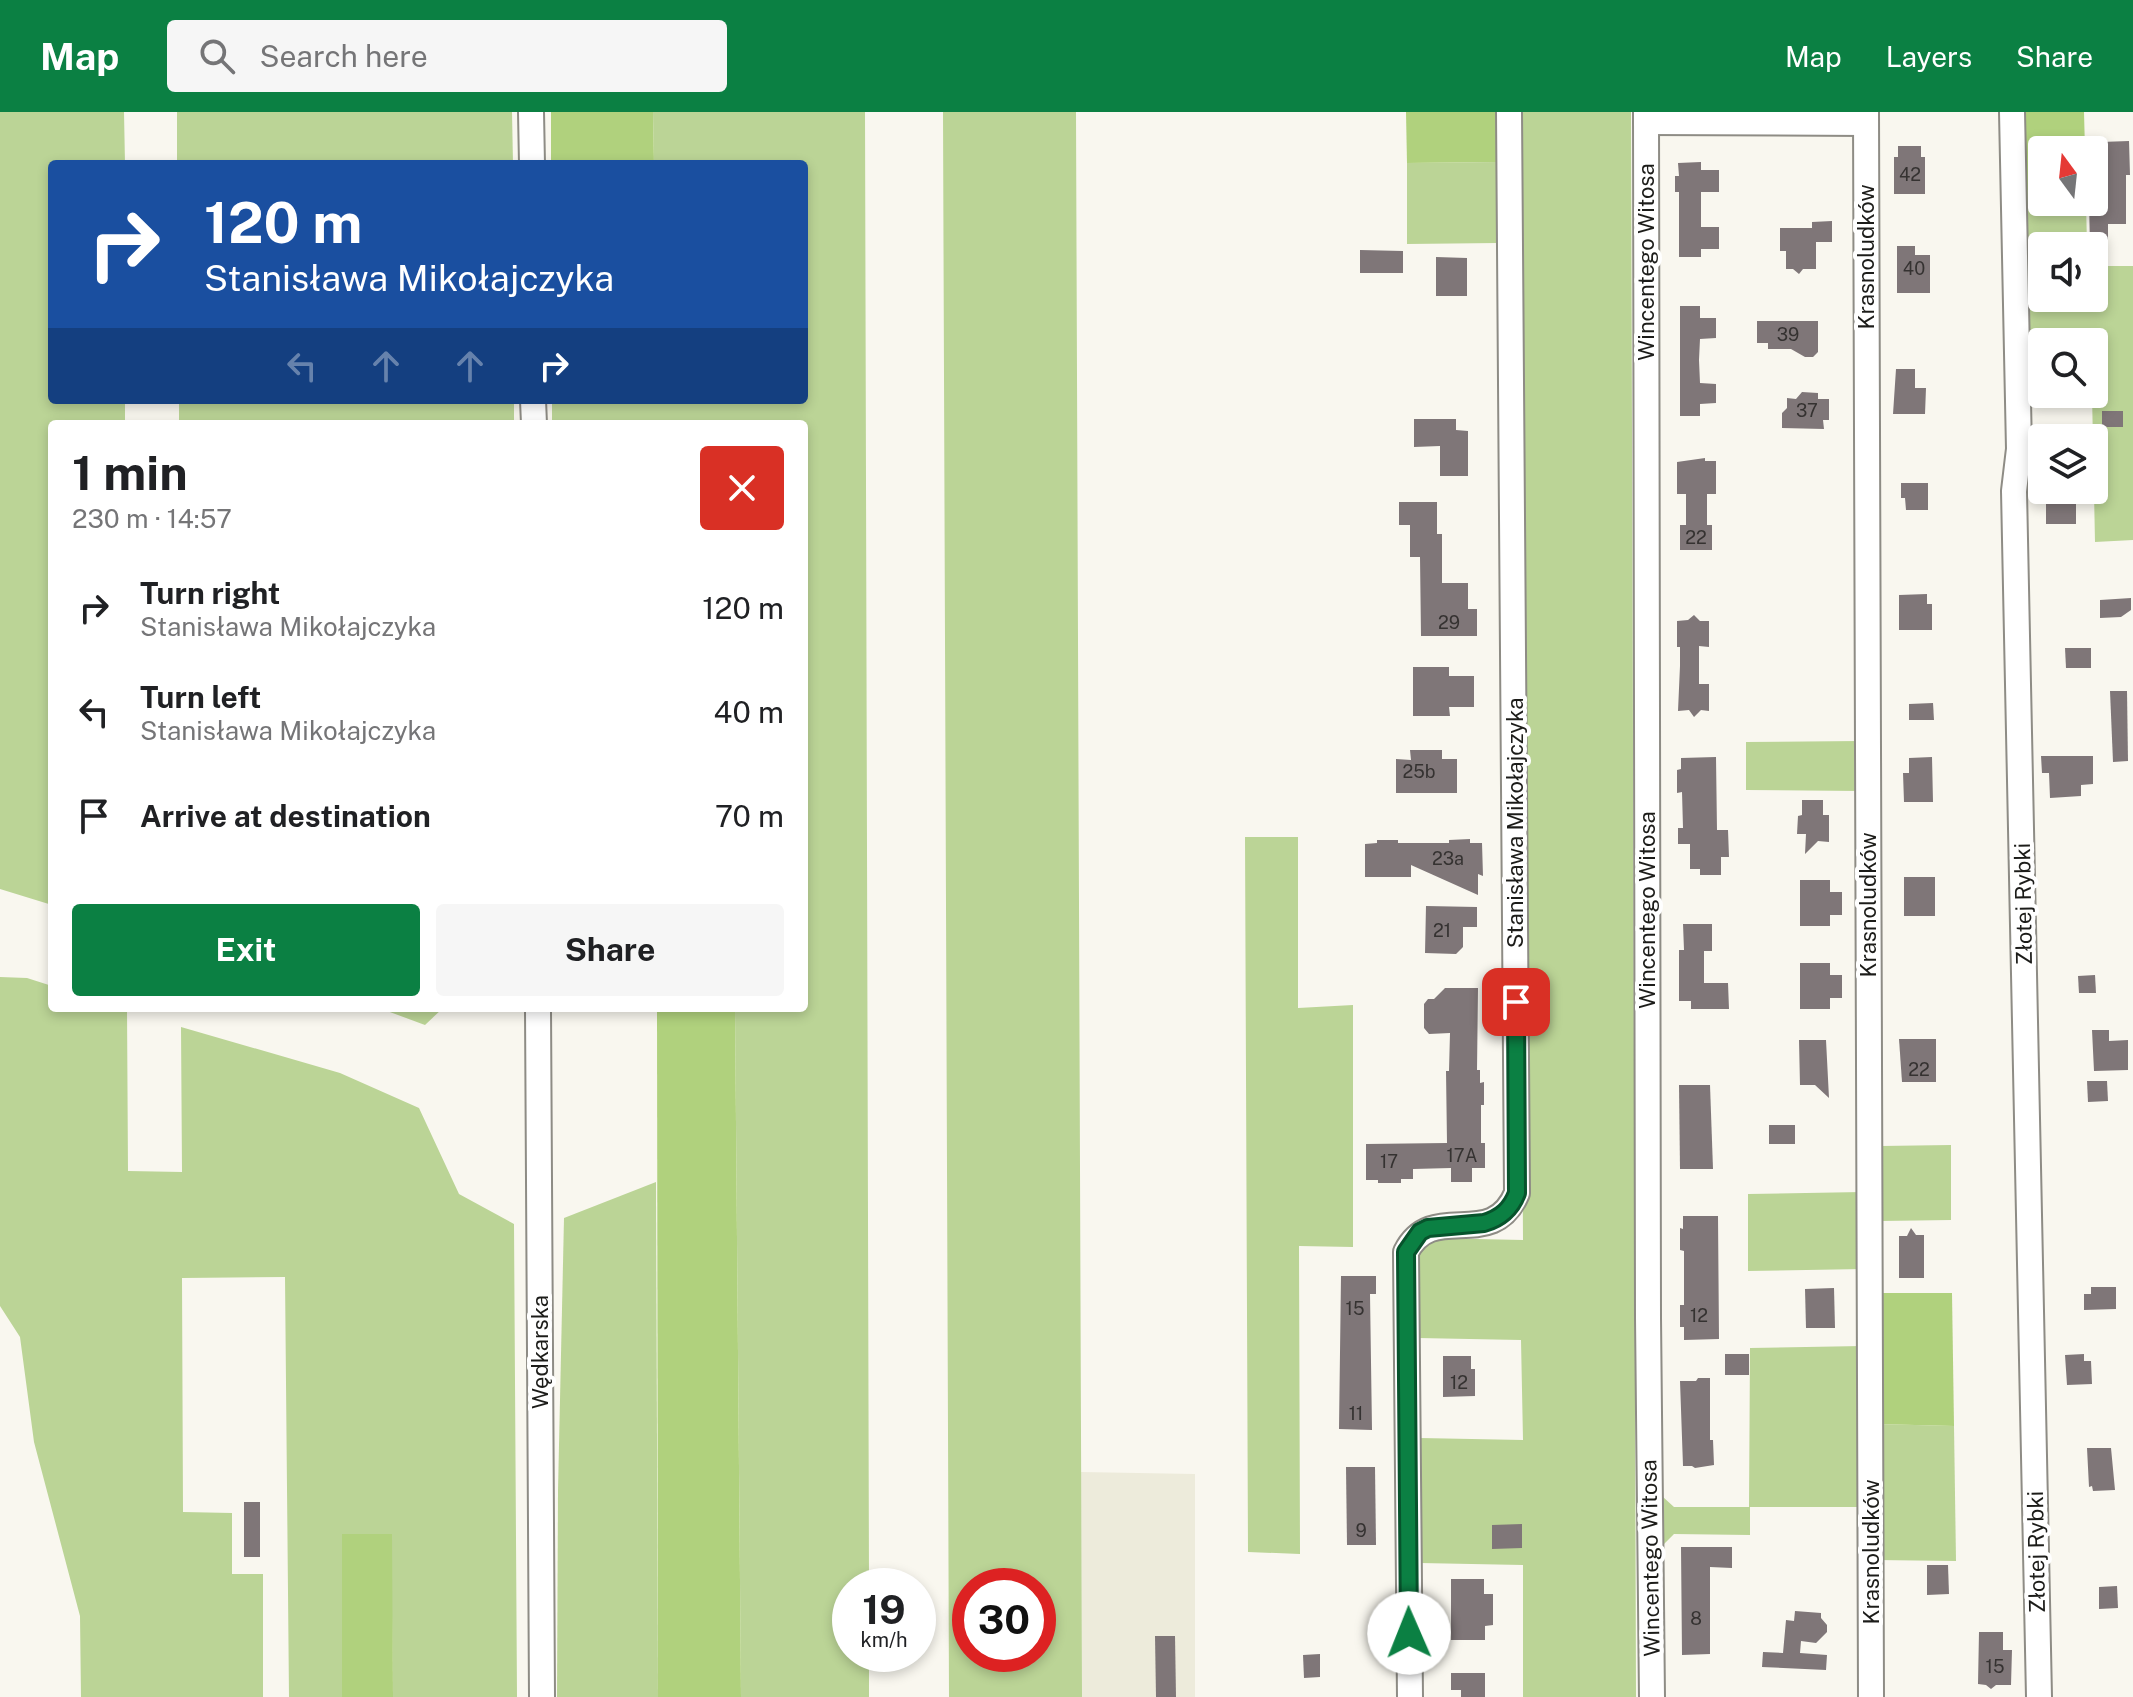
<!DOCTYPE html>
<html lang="en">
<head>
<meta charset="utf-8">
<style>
	body { margin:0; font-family:"Public Sans",sans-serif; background:#f6f6f6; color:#202124; height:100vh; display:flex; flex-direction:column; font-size:30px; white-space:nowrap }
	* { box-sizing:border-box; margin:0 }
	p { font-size:26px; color:#757577 }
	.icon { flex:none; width:44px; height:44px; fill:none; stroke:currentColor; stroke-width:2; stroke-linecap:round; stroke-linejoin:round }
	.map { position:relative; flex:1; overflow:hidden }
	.panel { position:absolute; left:48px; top:308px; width:760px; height:592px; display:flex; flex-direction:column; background:#fff; border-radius:8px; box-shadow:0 4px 12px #0003 }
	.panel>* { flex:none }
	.guide { position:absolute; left:48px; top:48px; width:760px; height:244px; border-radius:8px; box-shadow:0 4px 12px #0003; background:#1a4fa0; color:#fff; overflow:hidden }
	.needle { width:52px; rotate:345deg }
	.buttons { position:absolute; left:2028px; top:24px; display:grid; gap:16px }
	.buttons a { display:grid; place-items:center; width:80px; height:80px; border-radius:8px; background:#fff; box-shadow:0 4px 12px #0003; font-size:40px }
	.speed { position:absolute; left:832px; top:1456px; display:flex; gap:16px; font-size:40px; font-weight:700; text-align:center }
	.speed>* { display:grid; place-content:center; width:104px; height:104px; border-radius:50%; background:#fff; box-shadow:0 4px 12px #0003; line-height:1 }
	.speed small { font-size:20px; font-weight:400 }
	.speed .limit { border:12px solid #d22; background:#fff; color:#111 }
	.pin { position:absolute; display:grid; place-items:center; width:68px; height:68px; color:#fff; margin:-34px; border-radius:16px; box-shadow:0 4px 12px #0006 }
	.me { position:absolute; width:88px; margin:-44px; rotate:359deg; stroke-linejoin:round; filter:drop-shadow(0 0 6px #0008) }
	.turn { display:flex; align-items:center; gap:28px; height:168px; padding:0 24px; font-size:36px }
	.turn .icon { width:104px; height:104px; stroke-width:2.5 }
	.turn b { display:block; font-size:56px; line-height:68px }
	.lanes { display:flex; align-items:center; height:76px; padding:0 24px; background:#0003; justify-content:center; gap:40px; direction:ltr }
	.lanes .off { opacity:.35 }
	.round { display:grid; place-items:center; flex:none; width:84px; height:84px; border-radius:8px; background:#f6f6f6 }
	.summary { display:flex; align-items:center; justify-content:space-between; height:136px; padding:0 24px }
	h1 { font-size:48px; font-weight:700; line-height:60px }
	.button { display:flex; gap:16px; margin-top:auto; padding:16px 24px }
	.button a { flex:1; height:92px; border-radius:8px; background:#0b8043; color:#fff; font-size:32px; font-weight:700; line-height:92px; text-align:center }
	.button a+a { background:#f6f6f6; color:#202124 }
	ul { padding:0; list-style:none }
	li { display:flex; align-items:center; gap:24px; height:104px; padding:0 24px }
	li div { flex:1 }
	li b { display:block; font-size:30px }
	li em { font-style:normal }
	header { display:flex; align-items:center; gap:48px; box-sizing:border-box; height:112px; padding:0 40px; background:#0b8043; color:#fff }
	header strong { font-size:38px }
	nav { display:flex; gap:44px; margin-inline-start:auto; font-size:28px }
	.search { width:560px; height:72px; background:#f6f6f6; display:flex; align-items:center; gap:20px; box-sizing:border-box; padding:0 28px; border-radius:8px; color:#757577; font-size:30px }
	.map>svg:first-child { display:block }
	.built { fill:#edebdb }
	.green { fill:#bbd496; fill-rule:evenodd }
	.forest { fill:#b0d17d }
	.building { fill:#7f7678 }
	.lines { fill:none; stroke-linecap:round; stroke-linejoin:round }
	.minor-casing { stroke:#8e8c85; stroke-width:28 }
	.minor { stroke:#fff; stroke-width:24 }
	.route-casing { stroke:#07532c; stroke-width:20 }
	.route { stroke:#0b8043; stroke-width:14 }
	.labels { text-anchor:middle; stroke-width:8; stroke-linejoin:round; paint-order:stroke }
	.number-label { font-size:18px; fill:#353231 }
	.street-label { font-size:22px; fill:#1c1c19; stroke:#fff }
</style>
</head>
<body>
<header>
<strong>Map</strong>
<div class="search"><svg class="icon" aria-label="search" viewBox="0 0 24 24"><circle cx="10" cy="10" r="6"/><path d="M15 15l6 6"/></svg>Search here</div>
<nav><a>Map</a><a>Layers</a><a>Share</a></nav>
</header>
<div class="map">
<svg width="2133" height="1585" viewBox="0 0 2133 1585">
	<rect width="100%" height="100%" fill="#f9f7ef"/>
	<path class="built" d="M1081,1360L1195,1362V1585H1082Z"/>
	<g class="green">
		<path d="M0,0H124L125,52H52V288H125V312H52V793L0,777Z"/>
		<path d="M177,0H512L513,52H177Z"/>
		<path d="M653,0H865L869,1474H850V1542H869V1585H741L735,896H804V312H552V288H804V52H654Z"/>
		<path d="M943,0H1076L1082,1585H949ZM970,1474H1038V1542H970Z"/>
		<path d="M1517,0H1631L1636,1585H1523V1453L1420,1451V1326L1523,1328L1521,1228L1418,1226V1135L1428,1126L1523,1128Z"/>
		<path d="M1498,50V131L1407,132V51Z"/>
		<path d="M2042,78V90H2086L2087,134H2042V186H2094V154H2133V428L2095,430L2092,282H2094V230H2042V262H2026L2023,79Z"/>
		<rect x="179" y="288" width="335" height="24"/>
		<path d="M1860,629V679L1746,678V630Z"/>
		<path d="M1245,725H1298V896L1353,893V1135L1299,1134L1300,1442L1248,1440Z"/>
		<path d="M0,865L27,866L52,874V896H127L128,1059L182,1060L181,915L340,961L419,996L459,1082L514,1112L517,1585H393L391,1422H342V1585H289L285,1165L182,1166L183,1400L232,1401V1462H263V1585H81L80,1504L34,1330L20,1225L0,1194Z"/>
		<path d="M379,896H443L425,913Z"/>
		<path d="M1951,1033V1108L1881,1109V1034Z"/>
		<path d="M656,1070L658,1585H557L558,1379L564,1106Z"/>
		<path d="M1862,1080L1863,1157L1748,1159V1082Z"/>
		<path d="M1862,1234V1395H1750V1423L1674,1422L1663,1433V1385L1674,1395H1749L1750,1236Z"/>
		<path d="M1876,1312L1954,1314L1956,1449L1876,1448Z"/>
	</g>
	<g class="forest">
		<path d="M551,0H653L654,52H551Z"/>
		<path d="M1406,0H1497L1498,50L1407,51Z"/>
		<path d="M2021,0H2084L2085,38H2042V78L2023,79Z"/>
		<path d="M657,896H735L741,1585H658Z"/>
		<path d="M1876,1181H1952L1954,1314L1876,1312Z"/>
		<path d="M342,1422H392L393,1585H342Z"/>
	</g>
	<g class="building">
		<path d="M2129,29L2130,63H2126V112H2108V134H2090L2089,90L2103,89L2101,30Z"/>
		<path d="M1898,34H1921V45H1925V82H1894V45H1898Z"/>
		<path d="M1701,50V58H1719V80H1701V115H1719V137H1701V145H1679V80H1675V64H1679L1678,51Z"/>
		<path d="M1832,109V130H1816V157H1803L1799,162L1793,157H1786V139H1780V116H1812V110Z"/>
		<path d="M1897,134H1915V143H1930V181H1897Z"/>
		<path d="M1360,138L1403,139V161H1360Z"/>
		<path d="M1436,145L1467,146V184H1436Z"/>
		<path d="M1680,194H1700V206H1716V226L1700,227L1699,248L1700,271L1716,272V291L1700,292V304H1680Z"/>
		<path d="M1757,209H1818V240L1813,245H1805L1791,237H1768V231H1757Z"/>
		<path d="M1896,257H1915V276H1926L1925,302H1893Z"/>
		<path d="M1802,280L1818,281V287H1829V308H1823L1824,317L1782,316V301L1787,296V286L1796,287Z"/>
		<rect x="2102" y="299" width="21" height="16"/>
		<path d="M1414,307H1456V318L1468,319V364H1440V334L1414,335Z"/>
		<path d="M1705,346V349H1716V382H1707V413H1712V438H1680V413H1686V382H1677V350Z"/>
		<path d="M1901,371H1928V398H1906L1905,386H1901Z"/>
		<path d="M2076,387V412H2046V388Z"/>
		<path d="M1399,390H1437V422H1442V471H1468V497H1477V524H1421L1420,445H1410V413H1399Z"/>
		<path d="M1927,482V492H1932V518H1899V483Z"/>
		<path d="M2131,486V498L2121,505L2100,506V488Z"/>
		<path d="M1694,503L1700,509H1709V535L1699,534V572H1709V599L1701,598L1694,605L1689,598L1678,599L1680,554V535H1677V509L1688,508Z"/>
		<path d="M2065,536H2091V556H2066Z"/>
		<path d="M1413,555H1449V564H1474V595H1449L1450,604H1413Z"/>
		<path d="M2110,579H2127L2128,649L2113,650Z"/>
		<path d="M1933,591L1934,608H1909V592Z"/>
		<path d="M1410,638H1442V647H1457V681H1396V647L1411,648Z"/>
		<path d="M2041,644H2093V672L2081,673V684L2050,686L2049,661H2042Z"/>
		<path d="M1716,645L1717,718H1728L1729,745H1721V763H1700V757H1690V732H1678V716H1683L1682,680L1677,681V658L1681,657V646Z"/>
		<path d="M1932,645L1933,690H1904L1903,661H1909V646Z"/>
		<path d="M1802,688H1823V703H1829V730L1818,729L1805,742L1806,722H1797L1798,704L1802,703Z"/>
		<path d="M1470,727V731H1482L1483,764L1478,762V783L1411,753V765H1365V732L1377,731V728H1398V731H1449V728Z"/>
		<rect x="1904" y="765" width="31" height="39"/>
		<path d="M1800,768H1830V780H1842V803H1830V814H1800Z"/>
		<path d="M1426,794L1477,795V815H1463V835L1456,842L1425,841Z"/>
		<path d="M1683,812H1712V839H1704V871H1728L1729,897H1691V889H1679V838H1684Z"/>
		<path d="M1800,851H1830V863H1842V886H1830V897H1800Z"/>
		<path d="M2095,863L2096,881H2079L2078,864Z"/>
		<path d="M1445,876H1478L1477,958H1480V971L1484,970V993H1481V1031H1485V1056H1472V1070H1451V1056L1413,1057V1067H1401V1071H1378V1068H1366V1032L1447,1031L1446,959H1449L1450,921L1429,922L1424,916V892L1428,887H1434Z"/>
		<path d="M2092,918H2109V929L2128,928V958L2094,959Z"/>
		<path d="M1899,927H1936V970H1902Z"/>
		<path d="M1799,928H1826L1829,986L1815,973H1800Z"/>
		<path d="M2087,969H2107L2108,989L2088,990Z"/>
		<path d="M1679,973H1710L1713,1057H1680Z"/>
		<rect x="1769" y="1013" width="26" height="19"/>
		<path d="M1683,1104H1718L1719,1227L1684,1228V1215H1680V1193H1684V1139L1680,1138V1116L1683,1117Z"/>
		<path d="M1911,1116L1916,1123H1924V1166H1899V1124H1907Z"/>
		<path d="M1341,1164H1376V1182H1370L1372,1318L1339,1317Z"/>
		<path d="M2091,1175H2116V1197L2084,1198V1182H2091Z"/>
		<path d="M1834,1176L1835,1216H1806L1805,1177Z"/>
		<rect x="1725" y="1242" width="24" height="21"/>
		<path d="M2084,1242V1249H2091L2092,1272L2067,1273L2065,1243Z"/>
		<path d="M1443,1244H1471V1257H1475V1284L1443,1285Z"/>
		<path d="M1698,1266H1710V1328H1713L1714,1353L1695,1356L1692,1354H1683L1680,1269H1696Z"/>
		<path d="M2087,1336H2111L2115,1378L2093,1379L2092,1374L2089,1375Z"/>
		<path d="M1346,1355H1375L1376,1433H1347Z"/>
		<rect x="244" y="1390" width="16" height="55"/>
		<path d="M1522,1412V1436L1492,1437V1413Z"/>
		<path d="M1681,1435H1732V1456L1710,1455V1542L1682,1543Z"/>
		<path d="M1927,1453H1948L1949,1482L1927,1483Z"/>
		<path d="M1451,1467H1484V1482H1493V1513L1485,1514V1528H1451Z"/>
		<path d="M2117,1474L2118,1496L2099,1497V1475Z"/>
		<path d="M1795,1499L1821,1501V1506L1827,1513V1520L1816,1531L1801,1529L1800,1541L1827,1543L1826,1558L1762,1555L1763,1540L1783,1541L1786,1508L1794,1509Z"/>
		<path d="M1979,1520H2003V1538H2012L2011,1573H1996L1991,1577L1986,1573L1978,1572Z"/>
		<path d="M1155,1524H1175L1176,1585H1156Z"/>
		<path d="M1320,1542V1565L1304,1566L1303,1543Z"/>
		<path d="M1451,1561H1485V1585H1461V1578H1451Z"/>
	</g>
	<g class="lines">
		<defs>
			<g id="minor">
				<path d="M531,0L532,52"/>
				<path d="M1646,0L1648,1206L1652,1585"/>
				<path d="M1866,0L1871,1585"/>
				<path d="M2012,0L2019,337L2014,379L2039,1585"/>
				<path d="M1646,10L1866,11"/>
				<path d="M533,288L534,312"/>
				<path d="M538,896L542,1585"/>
				<path d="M1410,1585L1406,1140C1433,1087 1492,1141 1517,1081L1509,0"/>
			</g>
		</defs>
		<use href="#minor" class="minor-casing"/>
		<use href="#minor" class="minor"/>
	</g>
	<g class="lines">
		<defs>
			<path id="route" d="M1409,1521L1406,1140L1420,1120L1428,1116L1484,1111C1501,1106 1511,1097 1517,1081L1516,890"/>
		</defs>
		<use href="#route" class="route-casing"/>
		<use href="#route" class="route"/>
	</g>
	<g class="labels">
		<g class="number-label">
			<text x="1910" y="69">42</text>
			<text x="1914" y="163">40</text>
			<text x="1788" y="229">39</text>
			<text x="1807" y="305">37</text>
			<text x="1696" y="432">22</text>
			<text x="1449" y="517">29</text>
			<text x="1419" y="666">25b</text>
			<text x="1448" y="753">23a</text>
			<text x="1442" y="825">21</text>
			<text x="1919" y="964">22</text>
			<text x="1462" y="1050">17A</text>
			<text x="1389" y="1056">17</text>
			<text x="1355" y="1203">15</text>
			<text x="1699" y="1210">12</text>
			<text x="1459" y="1277">12</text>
			<text x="1356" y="1308">11</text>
			<text x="1361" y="1425">9</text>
			<text x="1696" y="1513">8</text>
			<text x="1995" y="1561">15</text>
		</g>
		<g class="street-label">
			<text transform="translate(1866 145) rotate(-90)" y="8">Krasnoludków</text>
			<text transform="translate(1646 150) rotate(-90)" y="8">Wincentego Witosa</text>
			<text transform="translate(1515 711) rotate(-90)" y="8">Stanisława Mikołajczyka</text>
			<text transform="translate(2023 792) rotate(-91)" y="8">Złotej Rybki</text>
			<text transform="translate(1868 793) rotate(-90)" y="8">Krasnoludków</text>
			<text transform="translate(1647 798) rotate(-90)" y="8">Wincentego Witosa</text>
			<text transform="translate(540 1240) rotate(-90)" y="8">Wędkarska</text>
			<text transform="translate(1871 1440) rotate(-90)" y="8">Krasnoludków</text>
			<text transform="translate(2036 1440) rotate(-91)" y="8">Złotej Rybki</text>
			<text transform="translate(1650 1446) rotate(-91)" y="8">Wincentego Witosa</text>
		</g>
	</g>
</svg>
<div class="buttons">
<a><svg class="needle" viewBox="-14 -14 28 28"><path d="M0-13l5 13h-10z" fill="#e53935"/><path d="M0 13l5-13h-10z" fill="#757577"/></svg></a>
<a><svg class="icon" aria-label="sound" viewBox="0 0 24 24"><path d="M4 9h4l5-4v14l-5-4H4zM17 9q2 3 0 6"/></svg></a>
<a><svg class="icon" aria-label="search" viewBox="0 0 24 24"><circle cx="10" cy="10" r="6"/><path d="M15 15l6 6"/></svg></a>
<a><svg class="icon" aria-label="layers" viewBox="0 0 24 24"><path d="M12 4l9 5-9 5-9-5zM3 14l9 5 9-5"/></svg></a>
</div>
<div class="speed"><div>19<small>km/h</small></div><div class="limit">30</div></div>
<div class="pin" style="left:1516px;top:890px;background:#d93025"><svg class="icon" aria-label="arrive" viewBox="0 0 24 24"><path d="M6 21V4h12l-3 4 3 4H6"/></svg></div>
<svg class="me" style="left:1409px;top:1521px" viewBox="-20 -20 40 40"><circle r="19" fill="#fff"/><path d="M0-13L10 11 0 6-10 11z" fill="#0b8043"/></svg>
<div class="guide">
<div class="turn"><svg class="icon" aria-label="right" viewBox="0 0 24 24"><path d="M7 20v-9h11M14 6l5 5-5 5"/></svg><div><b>120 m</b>Stanisława Mikołajczyka</div></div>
<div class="lanes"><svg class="icon off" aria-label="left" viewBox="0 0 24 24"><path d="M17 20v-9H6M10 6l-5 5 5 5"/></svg><svg class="icon off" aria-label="ahead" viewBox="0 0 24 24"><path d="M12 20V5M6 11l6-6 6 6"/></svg><svg class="icon off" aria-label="ahead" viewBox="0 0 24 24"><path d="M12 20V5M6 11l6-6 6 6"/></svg><svg class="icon" aria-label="right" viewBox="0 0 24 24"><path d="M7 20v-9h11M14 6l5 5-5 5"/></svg></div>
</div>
<section class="panel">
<div class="summary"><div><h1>1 min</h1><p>230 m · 14:57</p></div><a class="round" style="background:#d93025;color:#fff"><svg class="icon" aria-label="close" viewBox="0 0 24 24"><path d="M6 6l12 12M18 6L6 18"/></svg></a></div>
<ul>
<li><svg class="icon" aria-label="right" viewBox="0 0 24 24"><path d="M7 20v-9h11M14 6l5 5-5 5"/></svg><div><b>Turn right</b><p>Stanisława Mikołajczyka</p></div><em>120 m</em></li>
<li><svg class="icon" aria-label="left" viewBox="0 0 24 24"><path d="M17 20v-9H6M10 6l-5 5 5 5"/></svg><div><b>Turn left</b><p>Stanisława Mikołajczyka</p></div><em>40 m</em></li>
<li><svg class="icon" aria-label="arrive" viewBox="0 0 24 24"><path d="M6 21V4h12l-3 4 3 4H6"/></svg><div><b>Arrive at destination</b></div><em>70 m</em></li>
</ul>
<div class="button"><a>Exit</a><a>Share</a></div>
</section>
</div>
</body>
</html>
